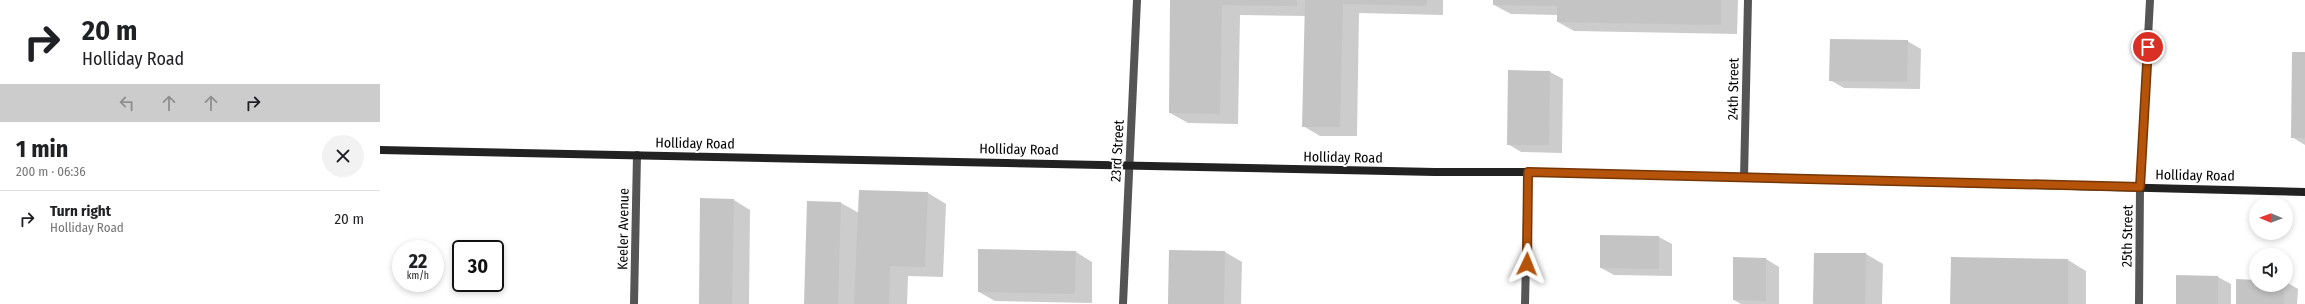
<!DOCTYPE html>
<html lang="en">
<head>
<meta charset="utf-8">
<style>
	body { margin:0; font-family:"Fira Sans Condensed",sans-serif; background:#f2f2f2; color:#202124; height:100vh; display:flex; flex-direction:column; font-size:15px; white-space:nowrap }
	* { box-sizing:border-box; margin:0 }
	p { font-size:13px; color:#757577 }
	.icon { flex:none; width:22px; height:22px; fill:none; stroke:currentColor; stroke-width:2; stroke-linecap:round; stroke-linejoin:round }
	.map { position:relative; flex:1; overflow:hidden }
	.panel { display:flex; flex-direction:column; background:#fff; width:380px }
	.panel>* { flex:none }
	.banner { background:#fff; color:#202124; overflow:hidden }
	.needle { width:26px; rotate:271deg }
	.tools { position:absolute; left:1869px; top:196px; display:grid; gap:8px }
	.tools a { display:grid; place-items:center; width:44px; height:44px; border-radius:50%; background:#fff; box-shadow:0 2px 6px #0003; font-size:20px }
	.speed { position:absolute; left:12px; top:240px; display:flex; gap:8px; font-size:20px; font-weight:700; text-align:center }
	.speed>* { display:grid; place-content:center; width:52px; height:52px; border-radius:50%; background:#fff; box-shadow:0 2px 6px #0003; line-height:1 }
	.speed small { font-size:10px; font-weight:400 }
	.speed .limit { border:2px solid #111; border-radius:6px; background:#fff; color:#111 }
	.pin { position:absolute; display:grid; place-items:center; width:34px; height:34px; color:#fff; margin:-17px; border:2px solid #fff; border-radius:50%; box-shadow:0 1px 4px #0007 }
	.me { position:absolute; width:44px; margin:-22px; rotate:2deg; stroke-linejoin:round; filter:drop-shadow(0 0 3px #0008) }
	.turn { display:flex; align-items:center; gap:14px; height:84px; padding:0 16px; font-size:18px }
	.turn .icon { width:52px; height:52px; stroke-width:2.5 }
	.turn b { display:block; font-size:28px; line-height:34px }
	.lanes { display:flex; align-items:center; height:38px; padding:0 16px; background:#0003; justify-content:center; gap:20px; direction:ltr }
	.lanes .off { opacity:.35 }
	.round { display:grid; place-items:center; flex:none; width:42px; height:42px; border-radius:21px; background:#f2f2f2 }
	.head { display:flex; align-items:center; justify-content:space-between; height:68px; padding:0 16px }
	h1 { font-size:24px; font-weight:700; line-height:30px }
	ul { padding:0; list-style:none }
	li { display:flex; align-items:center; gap:12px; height:56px; padding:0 16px; border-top:1px solid #e0e0e0 }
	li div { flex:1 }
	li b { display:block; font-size:15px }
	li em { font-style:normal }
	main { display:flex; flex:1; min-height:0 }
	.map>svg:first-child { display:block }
	.shadow { fill:#0003 }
	.building { fill:#c4c4c4 }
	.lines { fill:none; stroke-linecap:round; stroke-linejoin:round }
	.street { stroke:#555; stroke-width:8 }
	.secondary { stroke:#222; stroke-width:8 }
	.route-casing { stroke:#753606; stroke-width:10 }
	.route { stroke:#b45309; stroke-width:7 }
	.labels { text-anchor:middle; stroke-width:4; stroke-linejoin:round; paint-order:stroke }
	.street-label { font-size:14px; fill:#000; stroke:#fff }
</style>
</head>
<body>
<main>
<section class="panel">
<div class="banner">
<div class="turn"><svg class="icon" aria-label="right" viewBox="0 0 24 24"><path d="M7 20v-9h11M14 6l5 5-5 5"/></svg><div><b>20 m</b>Holliday Road</div></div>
<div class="lanes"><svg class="icon off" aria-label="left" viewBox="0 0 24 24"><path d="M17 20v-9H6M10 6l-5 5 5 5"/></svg><svg class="icon off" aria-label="ahead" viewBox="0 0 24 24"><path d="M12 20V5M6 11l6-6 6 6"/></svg><svg class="icon off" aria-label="ahead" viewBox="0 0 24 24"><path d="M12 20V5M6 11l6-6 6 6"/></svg><svg class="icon" aria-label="right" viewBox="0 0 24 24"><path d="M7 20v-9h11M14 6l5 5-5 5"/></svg></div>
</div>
<div class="head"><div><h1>1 min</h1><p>200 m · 06:36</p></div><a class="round"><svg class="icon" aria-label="close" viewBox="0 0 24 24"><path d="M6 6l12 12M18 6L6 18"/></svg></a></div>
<ul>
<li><svg class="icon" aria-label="right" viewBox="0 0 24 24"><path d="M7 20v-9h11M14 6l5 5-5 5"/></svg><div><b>Turn right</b><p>Holliday Road</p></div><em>20 m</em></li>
</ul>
</section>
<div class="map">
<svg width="1925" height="304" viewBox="0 0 1925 304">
	<rect width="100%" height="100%" fill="#fff"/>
	<g class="shadow">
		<path d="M791,0H1063V15L979,13L977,136H940L923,126L926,16L860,15L858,124L808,123L790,113Z"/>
		<path d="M1114,0H1358L1357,34L1194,31L1178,22V15L1131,14L1114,5Z"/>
		<path d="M1527,41L1541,49L1540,89L1464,88L1450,80Z"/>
		<path d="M1925,53V145L1912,137Z"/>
		<path d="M1170,72L1183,79L1182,153L1141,152L1128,144Z"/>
		<path d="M548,193L566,204L563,277L528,276L527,304H425L461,203L479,213Z"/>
		<path d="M354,200L370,210L369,304H320Z"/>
		<path d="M1221,236L1279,237L1292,244V276L1234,275L1221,268Z"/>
		<path d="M790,251L845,252L862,262L861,304H789Z"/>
		<path d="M696,252L712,262V303L615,301L599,292Z"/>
		<path d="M1435,254H1486L1503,264L1502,304H1434Z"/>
		<path d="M1572,258L1688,260L1706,271V304H1571Z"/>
		<path d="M1386,259L1399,267V304H1361L1354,300Z"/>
		<path d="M1838,277L1851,284V304H1797Z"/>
		<path d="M1876,281V285H1906V282L1918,289L1917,304H1857Z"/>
	</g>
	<g class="building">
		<path d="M790,0H917V6L842,5L840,114L789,113Z"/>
		<path d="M925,0H1047L1046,6L963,4L960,127H922Z"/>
		<path d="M1113,0H1341V25L1177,22V6L1113,5Z"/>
		<path d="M1450,39L1528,40L1527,82L1449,81Z"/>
		<path d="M1912,52H1925V138H1911Z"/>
		<path d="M1128,70L1170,71L1169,145H1127Z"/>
		<path d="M479,190L548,192L545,267L510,266L509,304H474Z"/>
		<path d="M320,198L354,199L352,304H319Z"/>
		<path d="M427,201L461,202L458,304H424Z"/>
		<path d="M1220,235L1279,236V269L1220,268Z"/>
		<path d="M598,249L696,251L695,294L598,292Z"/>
		<path d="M789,250L845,251L844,304H788Z"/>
		<path d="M1434,253H1486L1485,304H1433Z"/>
		<path d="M1353,257L1386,258V301L1353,300Z"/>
		<path d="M1571,257L1688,259V304H1570Z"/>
		<path d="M1796,275L1838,276V304H1796Z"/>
		<path d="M1856,279L1876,280V285H1904V304H1856Z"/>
	</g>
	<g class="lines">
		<g class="street">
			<path d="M1364,178L1368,0"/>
			<path d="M254,304L257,155"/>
			<path d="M743,304L757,0"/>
			<path d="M1145,304L1148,172"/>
			<path d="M1759,304L1760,187L1770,0"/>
		</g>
		<path class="secondary" d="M0,150L1055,172H1148L1925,192"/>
	</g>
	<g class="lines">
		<defs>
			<path id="route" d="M1147,264L1148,172L1760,187L1768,47"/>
		</defs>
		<use href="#route" class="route-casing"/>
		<use href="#route" class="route"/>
	</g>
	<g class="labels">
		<g class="street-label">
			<text transform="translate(1353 89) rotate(-89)" y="5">24th Street</text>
			<text transform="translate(315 143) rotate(1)" y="5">Holliday Road</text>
			<text transform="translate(639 149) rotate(1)" y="5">Holliday Road</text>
			<text transform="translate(737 151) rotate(-87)" y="5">23rd Street</text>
			<text transform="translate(963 157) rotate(1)" y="5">Holliday Road</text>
			<text transform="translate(1815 175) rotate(1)" y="5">Holliday Road</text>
			<text transform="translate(243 229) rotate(-89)" y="5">Keeler Avenue</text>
			<text transform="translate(1747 236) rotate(-89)" y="5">25th Street</text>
		</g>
	</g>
</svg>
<div class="tools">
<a><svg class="needle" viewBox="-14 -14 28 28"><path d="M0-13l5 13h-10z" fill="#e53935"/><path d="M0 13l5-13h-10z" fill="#757577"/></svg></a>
<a><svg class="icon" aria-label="sound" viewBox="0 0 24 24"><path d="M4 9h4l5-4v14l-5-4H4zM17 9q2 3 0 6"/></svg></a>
</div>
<div class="speed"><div>22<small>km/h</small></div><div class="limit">30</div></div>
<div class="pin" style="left:1768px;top:47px;background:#d93025"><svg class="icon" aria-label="arrive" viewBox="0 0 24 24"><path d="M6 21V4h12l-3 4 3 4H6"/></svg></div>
<svg class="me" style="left:1147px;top:264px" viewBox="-20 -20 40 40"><path d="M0-17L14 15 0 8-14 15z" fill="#b45309" stroke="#fff" stroke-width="4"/></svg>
</div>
</main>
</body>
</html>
